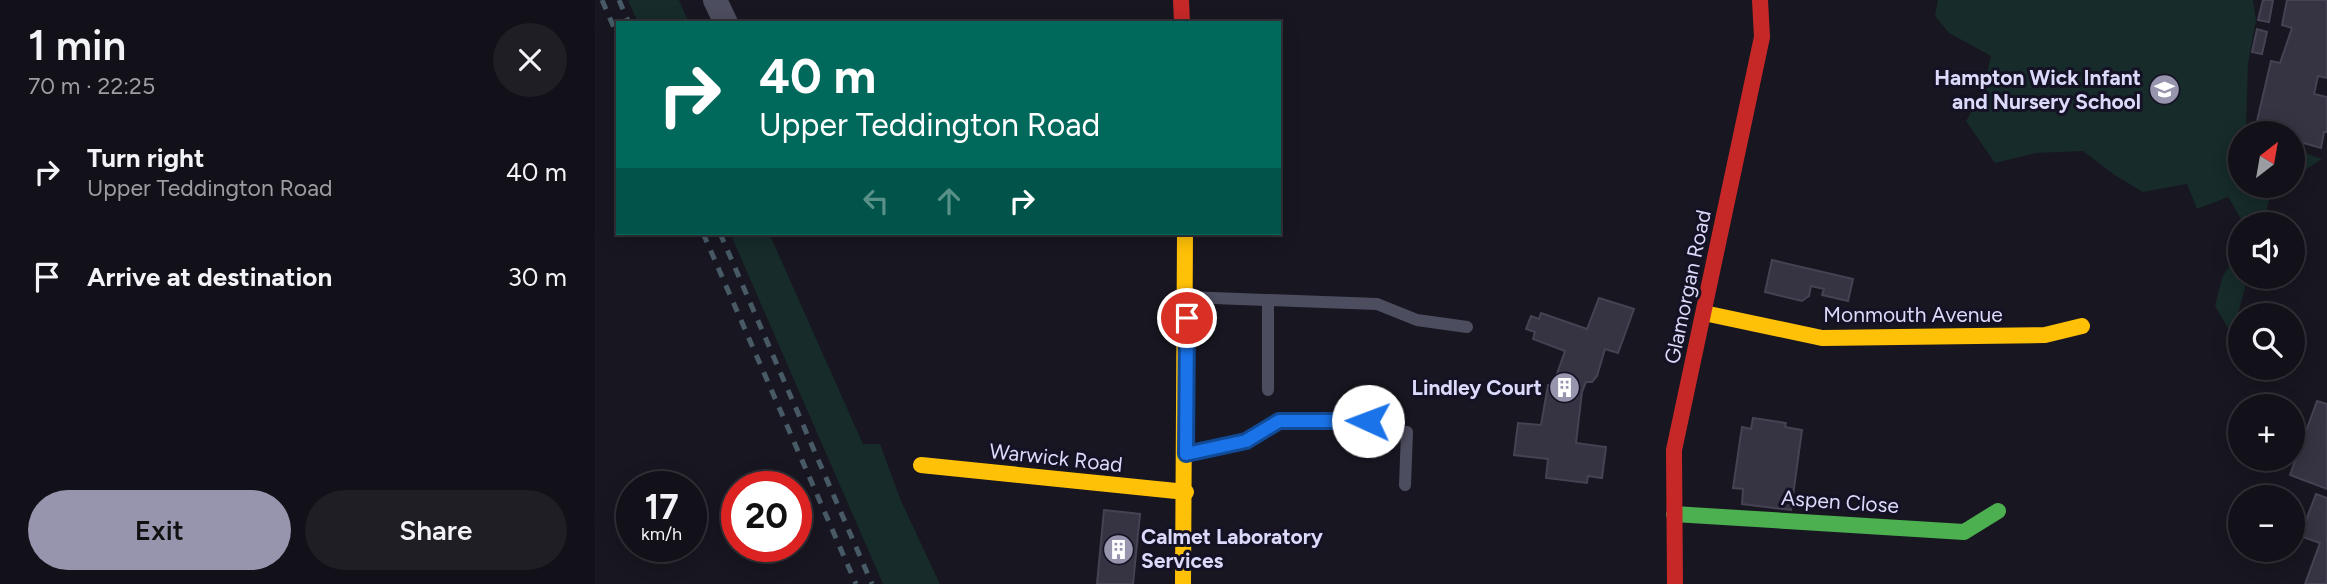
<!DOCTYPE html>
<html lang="en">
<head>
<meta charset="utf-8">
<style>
	body { margin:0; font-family:Figtree,sans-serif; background:#1f1e25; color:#f1f3f6; height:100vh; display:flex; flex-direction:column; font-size:26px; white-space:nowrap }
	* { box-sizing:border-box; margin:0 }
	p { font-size:23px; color:#9c9da2 }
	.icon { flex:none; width:38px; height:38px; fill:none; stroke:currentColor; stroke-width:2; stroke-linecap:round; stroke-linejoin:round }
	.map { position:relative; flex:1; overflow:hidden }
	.drawer { display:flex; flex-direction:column; background:#121018; width:595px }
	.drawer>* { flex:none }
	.top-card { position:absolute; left:21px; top:21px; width:665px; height:214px; border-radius:0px; box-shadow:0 4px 18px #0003,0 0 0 2px #313037; background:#00695c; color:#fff; overflow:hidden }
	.needle { width:46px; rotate:31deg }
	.buttons { position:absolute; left:1633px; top:121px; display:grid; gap:14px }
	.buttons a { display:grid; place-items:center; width:77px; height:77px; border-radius:50%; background:#121018; box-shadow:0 4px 18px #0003,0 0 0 2px #313037; font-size:35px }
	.speed { position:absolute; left:21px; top:471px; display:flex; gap:14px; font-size:35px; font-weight:700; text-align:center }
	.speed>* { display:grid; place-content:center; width:91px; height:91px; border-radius:50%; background:#121018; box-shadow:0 4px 18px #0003,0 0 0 2px #313037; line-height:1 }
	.speed small { font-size:18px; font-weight:400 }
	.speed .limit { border:10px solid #d22; background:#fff; color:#111 }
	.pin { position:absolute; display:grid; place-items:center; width:60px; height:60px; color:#fff; margin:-30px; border:4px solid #fff; border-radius:50%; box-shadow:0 2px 7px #0007 }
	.me { position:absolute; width:77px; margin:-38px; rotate:272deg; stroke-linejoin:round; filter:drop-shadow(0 0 5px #0008) }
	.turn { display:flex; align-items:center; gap:24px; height:147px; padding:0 28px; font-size:32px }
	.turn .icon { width:91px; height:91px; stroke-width:2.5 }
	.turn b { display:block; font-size:49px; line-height:60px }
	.lanes { display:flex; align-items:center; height:66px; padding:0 28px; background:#0003; justify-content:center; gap:35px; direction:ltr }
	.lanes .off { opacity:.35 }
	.round { display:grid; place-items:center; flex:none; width:74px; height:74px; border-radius:37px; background:#1f1e25 }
	.headline { display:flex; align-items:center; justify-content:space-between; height:119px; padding:0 28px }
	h1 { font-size:42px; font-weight:600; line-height:52px }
	.action { display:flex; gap:14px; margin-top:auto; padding:14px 28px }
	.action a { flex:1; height:80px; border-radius:42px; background:#9795ae; color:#111; font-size:28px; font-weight:600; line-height:80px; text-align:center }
	.action a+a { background:#1f1e25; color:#f1f3f6 }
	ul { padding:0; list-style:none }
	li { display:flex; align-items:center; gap:21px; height:105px; padding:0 28px }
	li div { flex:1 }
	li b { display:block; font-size:26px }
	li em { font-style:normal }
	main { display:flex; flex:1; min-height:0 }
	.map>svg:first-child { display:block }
	.green { fill:#162b2a }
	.building { fill:#363442; stroke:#454253; stroke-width:2 }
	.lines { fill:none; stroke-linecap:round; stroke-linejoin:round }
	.lane { stroke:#4d4d60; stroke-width:12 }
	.street { stroke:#4d4d60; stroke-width:24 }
	.fast { stroke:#4caf50; stroke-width:16 }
	.slow { stroke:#ffc107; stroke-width:16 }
	.jam { stroke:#c62828; stroke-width:16 }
	.rail { stroke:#475a66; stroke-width:5; stroke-dasharray:10 9; stroke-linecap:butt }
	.route-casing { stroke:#114b97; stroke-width:18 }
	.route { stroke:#1a73e8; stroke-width:12 }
	.labels { text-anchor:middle; stroke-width:6; stroke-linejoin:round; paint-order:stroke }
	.poi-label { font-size:21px; font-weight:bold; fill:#dcdafa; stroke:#141224; text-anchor:end }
	.street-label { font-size:21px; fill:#dcdafa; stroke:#141224 }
</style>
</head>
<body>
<main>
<section class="drawer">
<div class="headline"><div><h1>1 min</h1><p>70 m · 22:25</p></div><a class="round"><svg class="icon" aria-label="close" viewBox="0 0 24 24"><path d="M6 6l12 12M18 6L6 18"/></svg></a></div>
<ul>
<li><svg class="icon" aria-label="right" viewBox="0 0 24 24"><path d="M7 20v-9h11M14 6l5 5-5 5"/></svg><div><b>Turn right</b><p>Upper Teddington Road</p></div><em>40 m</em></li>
<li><svg class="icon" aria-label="arrive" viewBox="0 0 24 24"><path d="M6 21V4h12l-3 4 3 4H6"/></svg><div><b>Arrive at destination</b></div><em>30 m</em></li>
</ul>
<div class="action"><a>Exit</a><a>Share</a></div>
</section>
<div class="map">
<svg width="1732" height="584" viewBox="0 0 1732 584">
	<rect width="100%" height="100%" fill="#181620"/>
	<g class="green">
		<path d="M33,0H84L94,23H43Z"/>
		<path d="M1343,0H1658L1661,20L1653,63L1651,128L1659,133H1645V186H1684L1677,189L1668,224H1649L1633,197L1602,209L1592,184L1548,192L1518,174L1488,151L1441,153L1400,163L1371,121L1387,94L1396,56L1354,33L1340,16Z"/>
		<path d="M1698,149L1727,159L1698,178Z"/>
		<path d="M135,233H174L268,444H285L306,501L345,584H288Z"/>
		<path d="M1645,248V276L1653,277L1637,335L1620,306L1627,278Z"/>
	</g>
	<g class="building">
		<path d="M1668,0H1678L1674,22L1663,20Z"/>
		<path d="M1692,0H1732V78L1723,76L1719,94L1732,97V132H1729L1726,148L1698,140V133H1681L1682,126L1662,121L1676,61L1685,63L1697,28L1687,25Z"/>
		<path d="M1662,29L1672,32L1667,54L1657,52Z"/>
		<path d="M1177,260L1258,279L1253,301L1227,295L1229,289L1216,286L1214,296L1207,301L1170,292Z"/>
		<path d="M1004,298L1039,309L1023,353L1010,349L1002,376L997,382H991L987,392L981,443L1011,447L1007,478L993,476L992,483L951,478L953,459L919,455L923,423L946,425L953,385H958L970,351L938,339L940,332L931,329L936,316L944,319L946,313L992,329Z"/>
		<path d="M1722,401L1732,404V489L1695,475Z"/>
		<path d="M1158,418L1191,423L1190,427L1207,430L1196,510L1147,504L1148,489L1138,488L1147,427L1156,429Z"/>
		<path d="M1721,494L1732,498V584H1710L1725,543L1705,536Z"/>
		<path d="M509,510L545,514L538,584H502Z"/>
	</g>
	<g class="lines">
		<g class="lane">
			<path d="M592,297L782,304L822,320L872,327"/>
			<path d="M673,390V300"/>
			<path d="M592,454L651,441L684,421H773L791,431L812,432L810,485"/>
		</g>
		<path class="street" d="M120,0L131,23"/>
		<path class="fast" d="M1079,514L1369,532L1403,511"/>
		<g class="slow">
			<path d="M1109,313L1227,338L1450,335L1487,326"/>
			<path d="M326,465L591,492"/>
			<path d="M588,584L590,233"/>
		</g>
		<g class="jam">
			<path d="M586,0L587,23"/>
			<path d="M1080,584L1079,450L1167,37L1165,0"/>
		</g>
		<g class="rail">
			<path d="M7,0L23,37"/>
			<path d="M24,0L34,23"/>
			<path d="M108,233L261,584"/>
			<path d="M125,233L277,584"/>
		</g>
	</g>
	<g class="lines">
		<defs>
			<path id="route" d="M592,318L591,454L651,441L684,421H773"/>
		</defs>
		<use href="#route" class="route-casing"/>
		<use href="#route" class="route"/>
	</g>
	<defs>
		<symbol id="school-disc" viewBox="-11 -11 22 22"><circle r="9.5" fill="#9795ae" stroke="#141224"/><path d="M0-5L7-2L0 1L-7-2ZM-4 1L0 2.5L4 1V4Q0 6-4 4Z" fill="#fff"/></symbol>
		<symbol id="building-disc" viewBox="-11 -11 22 22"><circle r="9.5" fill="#9795ae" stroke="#141224"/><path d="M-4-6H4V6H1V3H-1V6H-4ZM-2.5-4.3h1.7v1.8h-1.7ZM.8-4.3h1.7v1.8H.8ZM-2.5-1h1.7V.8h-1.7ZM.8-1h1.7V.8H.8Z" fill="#fff"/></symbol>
	</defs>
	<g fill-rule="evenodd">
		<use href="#school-disc" x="1552" y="72" width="35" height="35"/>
		<use href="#building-disc" x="952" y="370" width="35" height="35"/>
		<use href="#building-disc" x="506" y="532" width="35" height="35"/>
	</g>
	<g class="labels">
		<g class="poi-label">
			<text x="1546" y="85">Hampton Wick Infant<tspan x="1546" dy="24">and Nursery School</tspan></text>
			<text x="947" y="395">Lindley Court</text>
			<text x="546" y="544" text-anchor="start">Calmet Laboratory<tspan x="546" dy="24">Services</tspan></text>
		</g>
		<g class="street-label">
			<text transform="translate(1093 287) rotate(-78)" y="7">Glamorgan Road</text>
			<text x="1318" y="322">Monmouth Avenue</text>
			<text transform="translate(461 458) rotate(6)" y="7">Warwick Road</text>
			<text transform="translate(1245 502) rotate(4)" y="7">Aspen Close</text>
		</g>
	</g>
</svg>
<div class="buttons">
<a><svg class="needle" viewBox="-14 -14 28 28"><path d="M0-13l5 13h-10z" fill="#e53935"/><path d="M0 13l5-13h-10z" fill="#9c9da2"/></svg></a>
<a><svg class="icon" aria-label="sound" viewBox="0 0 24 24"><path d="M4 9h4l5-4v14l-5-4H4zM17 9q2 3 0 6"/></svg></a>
<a><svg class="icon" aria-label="search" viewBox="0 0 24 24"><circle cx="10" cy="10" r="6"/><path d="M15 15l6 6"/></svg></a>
<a>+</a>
<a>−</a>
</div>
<div class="speed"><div>17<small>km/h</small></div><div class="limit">20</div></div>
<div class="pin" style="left:592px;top:318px;background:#d93025"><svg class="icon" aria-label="arrive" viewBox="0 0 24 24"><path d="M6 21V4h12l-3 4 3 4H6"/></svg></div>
<svg class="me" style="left:773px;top:421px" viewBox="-20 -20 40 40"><circle r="19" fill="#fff"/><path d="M0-13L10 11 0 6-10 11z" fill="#1a73e8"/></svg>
<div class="top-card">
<div class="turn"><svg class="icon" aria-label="right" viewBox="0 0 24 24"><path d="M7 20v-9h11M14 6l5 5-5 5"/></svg><div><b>40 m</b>Upper Teddington Road</div></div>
<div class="lanes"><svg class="icon off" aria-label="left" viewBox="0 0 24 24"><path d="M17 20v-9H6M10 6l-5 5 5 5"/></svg><svg class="icon off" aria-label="ahead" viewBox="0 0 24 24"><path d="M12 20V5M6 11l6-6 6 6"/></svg><svg class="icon" aria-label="right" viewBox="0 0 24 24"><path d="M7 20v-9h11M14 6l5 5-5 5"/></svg></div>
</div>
</div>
</main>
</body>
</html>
